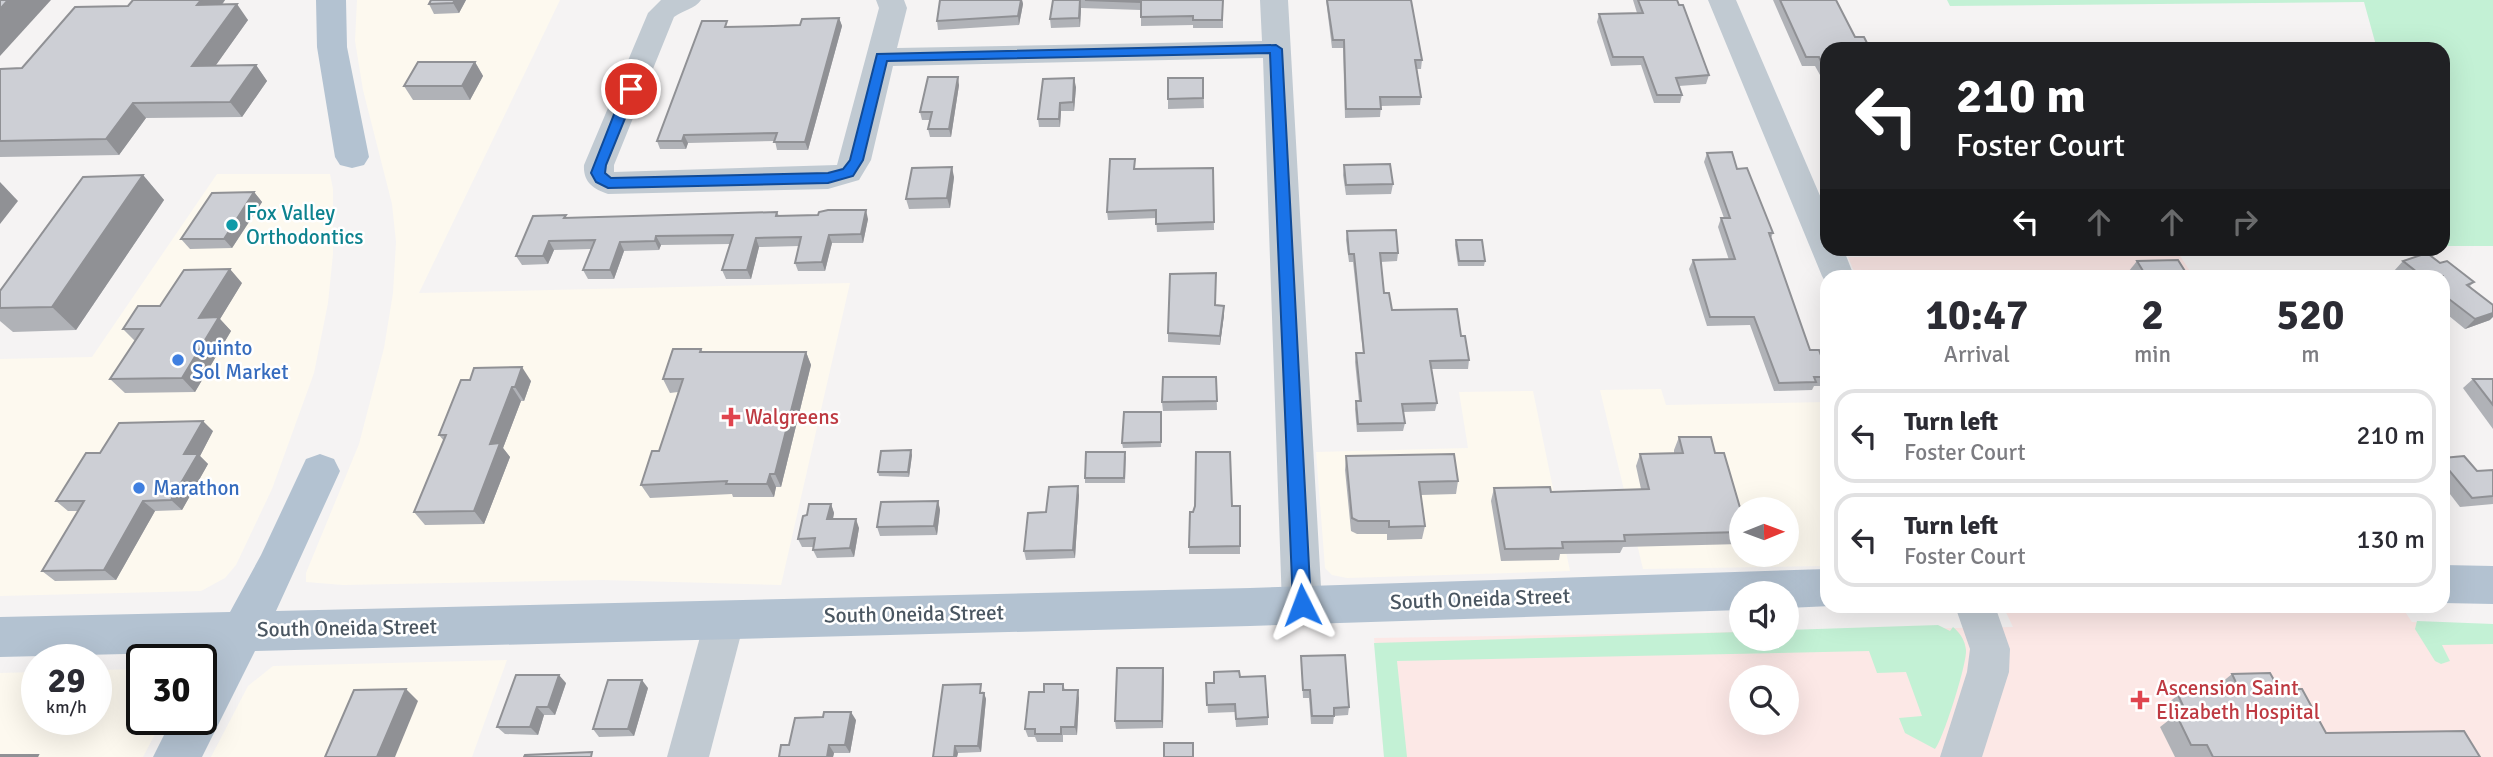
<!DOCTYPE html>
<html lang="en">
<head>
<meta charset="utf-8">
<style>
	body { margin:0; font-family:Signika,sans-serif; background:#f7f7f7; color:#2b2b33; height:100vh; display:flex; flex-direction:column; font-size:26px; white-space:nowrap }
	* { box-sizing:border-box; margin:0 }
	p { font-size:23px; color:#7c7c81 }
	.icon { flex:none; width:38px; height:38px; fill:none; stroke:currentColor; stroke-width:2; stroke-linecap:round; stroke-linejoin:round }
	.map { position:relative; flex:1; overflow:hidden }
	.details { position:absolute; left:1820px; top:270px; width:630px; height:343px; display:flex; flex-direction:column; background:#fff; border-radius:21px; box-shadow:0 7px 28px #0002 }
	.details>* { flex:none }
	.top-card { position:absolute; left:1820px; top:42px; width:630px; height:214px; border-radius:21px; box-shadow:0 7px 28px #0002; background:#202124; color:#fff; overflow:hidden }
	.needle { width:46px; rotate:89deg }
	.controls { position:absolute; left:1729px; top:497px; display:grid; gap:14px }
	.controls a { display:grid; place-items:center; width:70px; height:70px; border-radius:50%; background:#fff; box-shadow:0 7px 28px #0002; font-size:35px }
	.speed { position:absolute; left:21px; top:644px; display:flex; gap:14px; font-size:35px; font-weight:700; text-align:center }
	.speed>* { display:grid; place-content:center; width:91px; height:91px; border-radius:50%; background:#fff; box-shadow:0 7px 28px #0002; line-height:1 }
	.speed small { font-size:18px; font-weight:400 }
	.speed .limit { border:4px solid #111; border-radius:10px; background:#fff; color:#111 }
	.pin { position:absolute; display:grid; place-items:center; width:60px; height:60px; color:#fff; margin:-30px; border:4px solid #fff; border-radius:50%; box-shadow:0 2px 7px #0007 }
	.me { position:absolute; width:77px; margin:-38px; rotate:357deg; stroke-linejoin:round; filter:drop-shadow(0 0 5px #0008) }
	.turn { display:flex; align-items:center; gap:24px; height:147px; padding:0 21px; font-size:32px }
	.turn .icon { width:91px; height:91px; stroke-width:2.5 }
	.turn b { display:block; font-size:49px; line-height:60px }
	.lanes { display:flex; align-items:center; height:66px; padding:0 21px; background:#0003; justify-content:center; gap:35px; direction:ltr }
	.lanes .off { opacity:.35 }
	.eta { display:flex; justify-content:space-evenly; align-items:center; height:119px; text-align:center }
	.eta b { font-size:42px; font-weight:700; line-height:49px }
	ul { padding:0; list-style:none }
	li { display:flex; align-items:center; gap:21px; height:94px; margin:0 14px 10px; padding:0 7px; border:4px solid #e1e1e2; border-radius:21px }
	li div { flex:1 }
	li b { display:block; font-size:26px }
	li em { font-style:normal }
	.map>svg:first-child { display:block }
	.commercial { fill:#fdf9ef; fill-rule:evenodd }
	.medical { fill:#fce8e6; fill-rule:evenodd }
	.green { fill:#c3f1d5 }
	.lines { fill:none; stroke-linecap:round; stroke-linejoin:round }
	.minor { fill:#c1cad2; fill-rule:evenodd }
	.major { fill:#b3c2d1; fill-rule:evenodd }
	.wall { fill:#b0b2b7 }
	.shaded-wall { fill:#909195 }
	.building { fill:#cdcfd5; stroke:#909195; stroke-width:2 }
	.route { fill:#1a73e8; stroke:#114b97; stroke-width:2 }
	.culture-dot { fill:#0f9aa8; stroke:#fff; stroke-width:2.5 }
	.shop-dot { fill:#3f7fe0; stroke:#fff; stroke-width:2.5 }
	.health-dot { fill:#e0444e; stroke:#fff; stroke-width:2.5 }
	.labels { text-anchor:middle; stroke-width:5; stroke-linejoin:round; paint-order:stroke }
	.culture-label { font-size:21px; fill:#0d838f; stroke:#fff; text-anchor:start }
	.shop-label { font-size:21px; fill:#366cbe; stroke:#fff; text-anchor:start }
	.health-label { font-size:21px; fill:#be3a42; stroke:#fff; text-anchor:start }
	.street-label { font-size:21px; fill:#4a5661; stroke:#fff }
</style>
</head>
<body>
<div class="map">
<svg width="2493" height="757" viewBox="0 0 2493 757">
	<rect width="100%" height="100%" fill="#f5f3f3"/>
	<g class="commercial">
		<path d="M357,0H560L419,293L850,283L781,585L602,580L343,585L306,582V573L359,444L384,348L393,293L396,242L392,204L363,90L355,41Z"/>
		<path d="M217,174H330L333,189V254L328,303L314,373L272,489L236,565L225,578L201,591L0,596V359L92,357Z"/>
		<path d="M1661,389L1666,405L1827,402V566L1643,569L1600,390ZM1741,509H1787V555H1741Z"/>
		<path d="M1533,391L1570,571L1347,578L1332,575L1325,568L1316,452L1468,448L1459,392Z"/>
		<path d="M507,660L472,757H211L248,686L273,666Z"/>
		<path d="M142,669V719H163L143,757H0V673L37,672V719H96V670Z"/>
	</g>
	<g class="medical">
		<path d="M2177,251L2193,276H1856L1848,257Z"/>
		<path d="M2003,606H2401L2412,622L2493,626V757H1384L1374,638L1741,632V639H1787V631L2013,627ZM1741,677H1787V723H1741Z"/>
	</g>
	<g class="green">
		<path d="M1947,0H2493V246H2444L2443,243V49H2377L2364,2L1950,6Z"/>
		<path d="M2417,621L2493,624V644L2442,645L2450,661L2441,664L2435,661L2415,629Z"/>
		<path d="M1938,625L1950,631L1953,627C1960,633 1965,640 1966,650C1967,664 1943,740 1935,749L1905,733L1899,718L1922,716L1906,672L1877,673L1869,651L1397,661L1407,757H1384L1374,643L1741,632V639H1787V630Z"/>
	</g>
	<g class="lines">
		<g class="minor">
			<path d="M661,0H701C695,9 683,10 674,17L614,165V172L837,165L879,8L876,0H904L907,8L897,48L1262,41L1260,0H1288L1322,605L1316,617L1302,623L1288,617L1282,605L1263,58L893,66L871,160L859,180L828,189L608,194C593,189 583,182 584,165L648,13Z"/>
			<path d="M1708,0H1736L1827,212V248H1843L1854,276H1827V285L1822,276Z"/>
			<path d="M725,601L739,606L745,619L709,757H667L705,619L711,606Z"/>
			<path d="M1955,606H1995L2010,649L2009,672L1982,757H1940L1967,672L1970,649Z"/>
		</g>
		<g class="major">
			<path d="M316,0H346L347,47L369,157L364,165L352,168L340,165L335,157L317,47Z"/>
			<path d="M320,454L334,459L340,471L276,611L1250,588L1827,569V606H1831L1787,608V593H1741V610L1250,626L255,651L202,757H153L172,719H201V664L208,652L0,657V617L230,612L261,555L306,459Z"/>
			<path d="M2443,565L2493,566V604L2443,603Z"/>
		</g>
	</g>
	<g class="wall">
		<path d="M133,0H225L222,5L248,20L215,66L256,65L267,81L242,117L146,118L119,155L0,157V69L22,68L128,6Z"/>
		<path d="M431,0H466L459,13L434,14L429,4Z"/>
		<path d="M940,0H1022L1023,4L1019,25L938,30L937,21Z"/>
		<path d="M1053,0H1223V28H1193V25L1141,26V10L1081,8L1080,27L1051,28L1050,19Z"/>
		<path d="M1326,0H1368L1422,60L1421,69H1417L1421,97L1420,105L1381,106L1380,117L1345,118L1343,48H1332Z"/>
		<path d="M1633,0H1677L1709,75L1706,84L1679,86L1682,95L1680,103H1654L1641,65L1611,66L1597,22L1599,14L1637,13Z"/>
		<path d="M1773,0H1836L1827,49V75H1820L1815,66H1802Z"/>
		<path d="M839,18L842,26L808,150H777L775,141L688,143L686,149H660L657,141L729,27L800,25Z"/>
		<path d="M475,62L483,76L470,100H413L404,86Z"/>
		<path d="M1203,78L1204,108L1168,109V99Z"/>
		<path d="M959,85L951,137H930L928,129L930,120H922L920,112Z"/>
		<path d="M1076,87L1074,111H1061L1060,127H1039L1038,119Z"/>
		<path d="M1707,153L1737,169L1773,233L1771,238L1810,350L1827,372V381L1824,386H1814L1812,390L1774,391L1750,325L1707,326L1689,269L1693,260H1729L1718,227L1721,218H1724L1704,162Z"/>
		<path d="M1344,165L1393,184L1391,194L1346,195L1343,175Z"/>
		<path d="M1213,168L1214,230L1157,232L1156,218L1108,220L1107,212L1135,169Z"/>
		<path d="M143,175L164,200L76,330L13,332L0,321V291Z"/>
		<path d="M954,177L950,208L909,209L906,199Z"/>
		<path d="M254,192L262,202L232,248L190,249L181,239Z"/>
		<path d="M777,212L779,216L868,219L863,243H832L825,271H798L795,263L799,246L759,247L751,279H726L722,270L730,244L661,245L659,250L624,251L614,279H588L583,270L591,249L554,250L548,264L522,265L516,256L567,218Z"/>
		<path d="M1347,231L1398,253L1397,261L1381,262L1384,293L1392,310L1461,336L1469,360L1468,369H1431L1437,403L1435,411L1403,412L1405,423L1403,431L1357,432L1355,409L1356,401H1359L1355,362L1356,353H1363L1353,262H1349L1346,240Z"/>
		<path d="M1456,240L1485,261L1484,266H1458L1455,245Z"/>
		<path d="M2137,261L2188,276H2133L2129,271Z"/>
		<path d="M2403,261L2440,263L2474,282L2470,286L2490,320L2465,329L2443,311V276H2401L2394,271Z"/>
		<path d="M242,283L220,319L231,331L195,392L125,393L110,379L135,341L123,329Z"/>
		<path d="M1216,305L1224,306V315L1220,345L1168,342V333Z"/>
		<path d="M701,349L703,352H806L811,365L781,487H776L774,497H733L732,494L650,498L641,485L659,451L678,392L670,393L663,379Z"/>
		<path d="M1216,377L1217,410L1163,411L1162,402Z"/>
		<path d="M2473,379H2493V429L2463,388Z"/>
		<path d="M470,380L531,381L524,401H521L503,448L510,457L484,524L425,525L414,512L444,441L439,435Z"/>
		<path d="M1162,417L1161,447L1123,448L1122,443Z"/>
		<path d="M213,431L200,456L208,464L182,510L155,511L116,580L55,581L42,571L78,511H68L56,501L100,453Z"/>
		<path d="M1679,437L1715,453L1741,511V544L1623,547L1620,553L1560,554L1559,560L1501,561L1491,501L1494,488L1551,492L1641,489L1636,466L1640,454L1674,453V450Z"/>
		<path d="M912,455L909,477L879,476L878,472Z"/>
		<path d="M1126,456L1125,483H1085V478Z"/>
		<path d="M1346,456L1458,481L1456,494L1421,495L1425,526L1422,539L1387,540V534H1357L1351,531L1345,470Z"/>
		<path d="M2443,458L2477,471L2493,470V504L2460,507L2443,485Z"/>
		<path d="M1079,495L1075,558L1026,560L1024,551L1046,512Z"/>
		<path d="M938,501L940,510L937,535L880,536L877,527Z"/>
		<path d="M831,504L834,513L833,519L859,528L854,557L817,558L813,550V547H802L798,539L807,515Z"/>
		<path d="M1240,506V554H1189V547Z"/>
		<path d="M1301,656L1349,707L1348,715L1334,716L1333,724H1311L1309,698H1303Z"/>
		<path d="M1163,668V728L1116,729L1115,721Z"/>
		<path d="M2232,674L2279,689L2326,733L2480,757H2175L2160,727L2169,720L2163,707L2178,695L2219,694L2216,687Z"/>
		<path d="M1240,677L1268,717V725L1236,727L1235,712L1208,713L1206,683H1214Z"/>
		<path d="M566,683L555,715H544L538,735L505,734L497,727Z"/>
		<path d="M1063,684L1065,690L1079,698L1077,735H1063V742H1037L1035,737H1028L1025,729L1044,692Z"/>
		<path d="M648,688L634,736L599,737L593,729Z"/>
		<path d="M983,691L986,699L981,752L958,753L957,757H933Z"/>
		<path d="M856,720L850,753H834L833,757H779L789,745Z"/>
	</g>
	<g class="shaded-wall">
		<path d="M8,0H51L0,56V9Z"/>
		<path d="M201,0H225L209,21L197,5Z"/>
		<path d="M455,0H466L459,13L453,3Z"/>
		<path d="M1021,0H1022L1023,4L1019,25L1018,16Z"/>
		<path d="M1080,0L1081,8L1080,27L1079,18Z"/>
		<path d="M237,4L248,20L204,82L192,66Z"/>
		<path d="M839,18L842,26L808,150L805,142Z"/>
		<path d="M475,62L483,76L470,100L462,86Z"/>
		<path d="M256,65L267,81L242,117L230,102Z"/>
		<path d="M958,77L959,85L951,137L949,129Z"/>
		<path d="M1074,78L1076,87L1074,111L1073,102Z"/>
		<path d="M133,103L146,118L119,155L106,139Z"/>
		<path d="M1060,103L1061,111L1060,127L1059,119Z"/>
		<path d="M684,135L688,143L686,149L682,141Z"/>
		<path d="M952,167L954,177L950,208L947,198Z"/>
		<path d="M143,175L164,200L76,330L52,307Z"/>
		<path d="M0,182L18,201L0,224Z"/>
		<path d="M254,192L262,202L232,248L224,239Z"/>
		<path d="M866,210L868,219L863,243L861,234Z"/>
		<path d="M829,235L832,243L825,271L822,262Z"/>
		<path d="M656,236L661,245L659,250L655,241Z"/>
		<path d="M756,238L759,247L751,279L747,270Z"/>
		<path d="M549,241L554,250L548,264L543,256Z"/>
		<path d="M620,242L624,251L614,279L610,270Z"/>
		<path d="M230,269L242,283L220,319L231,331L195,392L182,378L199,318Z"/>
		<path d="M1224,306V315L1220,345V336Z"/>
		<path d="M2493,313V317L2490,320L2465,329L2475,319Z"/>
		<path d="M806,352L811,365L781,487L775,474Z"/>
		<path d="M522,367L531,381L524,401L515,387Z"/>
		<path d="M512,387L521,401L503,448L510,457L484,524L474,511L490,444Z"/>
		<path d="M203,421L213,431L200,456L208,464L182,510L171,500L184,454Z"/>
		<path d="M911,450L912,455L909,477L908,472Z"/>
		<path d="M770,474L776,487L774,497L767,484Z"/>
		<path d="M1078,486L1079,495L1075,558L1073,550Z"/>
		<path d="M143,501L155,511L116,580L104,570Z"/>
		<path d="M938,501L940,510L937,535L934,526Z"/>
		<path d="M831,504L834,513L831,528L827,519Z"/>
		<path d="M856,519L859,528L854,557L850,548Z"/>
		<path d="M1163,668L1164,676L1163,728L1162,721Z"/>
		<path d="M559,675L566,683L555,715L548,707Z"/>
		<path d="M642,680L648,688L634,736L628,729Z"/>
		<path d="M406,689L418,701L395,757H377Z"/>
		<path d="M1078,690L1079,698L1077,735L1075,727Z"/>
		<path d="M984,693L986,699L981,752L978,746Z"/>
		<path d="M537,707L544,715L538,735L530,727Z"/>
		<path d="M851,712L856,720L850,753L845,745Z"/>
		<path d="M829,745L834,753L833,757H827Z"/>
		<path d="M955,746L958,753L957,757H954Z"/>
	</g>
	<g class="building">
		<path d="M0,0H8L0,9Z"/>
		<path d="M133,0H201L197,5L237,4L192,66L256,65L230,102L133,103L106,139L0,141V69L22,68L75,7L128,6Z"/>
		<path d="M431,0H455L453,3L429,4Z"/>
		<path d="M940,0H1021L1018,16L937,21Z"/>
		<path d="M1053,0H1080L1079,18L1050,19Z"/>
		<path d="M1085,0H1223L1222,20H1193V16L1141,17V2Z"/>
		<path d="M1327,0H1411L1422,60H1415L1421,97H1380L1381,109H1346L1344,40H1333Z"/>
		<path d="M1638,0H1677L1679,5H1683L1709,75L1676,78L1682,95H1657L1643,57H1613L1599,14L1643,13Z"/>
		<path d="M1780,0H1836L1855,37H1864L1870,49H1827V66H1823L1819,57H1806Z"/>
		<path d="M839,18L805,142H774L777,133L684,135L682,141H657L702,21H727L725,27L773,26L800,25L802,19Z"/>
		<path d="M418,62H475L462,86H404Z"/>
		<path d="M928,77H958L949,129H928L932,112H920Z"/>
		<path d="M1074,78L1073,102L1060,103L1059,119H1038L1043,79Z"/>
		<path d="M1168,78H1203V98L1168,99Z"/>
		<path d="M1732,152L1737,169L1747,168L1773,233H1769L1810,350H1819L1827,372V377H1814L1816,382L1779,383L1754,317H1710L1693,260L1735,259L1721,218H1730L1707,153Z"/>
		<path d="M1110,159H1135L1134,169L1213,168L1214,222L1156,224V210L1107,212Z"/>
		<path d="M1390,164L1393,184L1346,185L1344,165Z"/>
		<path d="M952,167L947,198L906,199L912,168Z"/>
		<path d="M143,175L52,307L0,308V291L83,177Z"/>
		<path d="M254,192L224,239H181L212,193Z"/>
		<path d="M828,210H866L861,234L829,235L822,262L795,263L801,237L756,238L747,270H722L733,235L656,236L655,241L620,242L610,270H583L595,240L549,241L543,256H516L533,216L566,215L564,218L777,212L776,216L818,215L819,212Z"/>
		<path d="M1396,230L1398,253H1380L1384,293H1389L1392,310L1457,309L1461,336H1465L1469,360L1430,361L1437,403L1402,404L1405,423L1358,424L1356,401H1361L1356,353H1364L1354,254H1349L1347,231Z"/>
		<path d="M1456,240H1482L1485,261H1459Z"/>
		<path d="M2427,253L2440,263L2447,261L2474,282L2467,285L2493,305V313L2475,319L2449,299L2443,301V276H2422L2403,261Z"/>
		<path d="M2178,260L2188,276H2146L2137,261Z"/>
		<path d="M230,269L199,318L219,317L182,378L110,379L143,329H123L138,306H160L184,270Z"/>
		<path d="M1216,273L1215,305L1224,306L1220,336L1168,333L1170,274Z"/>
		<path d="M673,349H701L700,352H806L775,474H770L767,484H726L727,481L641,485L652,451H659L683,379H663Z"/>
		<path d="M522,367L515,387H512L490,444L500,443L474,511L414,512L446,435H439L461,380H470L474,368Z"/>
		<path d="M1163,377H1216L1217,401L1162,402Z"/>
		<path d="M2473,379H2493V405Z"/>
		<path d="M1124,412H1161V442L1122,443Z"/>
		<path d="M203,421L184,454H198L171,500L143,501L104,570L42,571L84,501H56L86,453H100L119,423Z"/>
		<path d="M1679,437H1711L1715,453H1724L1741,511V532L1624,535L1625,541L1562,542L1563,548L1505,549L1494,488L1550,487L1551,492L1649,489L1640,454L1683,453Z"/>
		<path d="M911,450L908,472H878L881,451Z"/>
		<path d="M1086,452H1125L1124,478H1085Z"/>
		<path d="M1196,452H1230L1232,506H1240V546L1189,547L1190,512H1193L1195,506Z"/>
		<path d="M1454,454L1458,481L1419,482L1425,526L1389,527V521H1358L1352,518L1346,456Z"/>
		<path d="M2464,456L2477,471L2493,470V496L2472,498L2443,463V458Z"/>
		<path d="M1078,486L1073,550L1024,551L1028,513L1046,512L1049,487Z"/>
		<path d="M938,501L934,526L877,527L881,502Z"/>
		<path d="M809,504H831L827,519H856L850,548L813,550L815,538L798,539L803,516L807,515Z"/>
		<path d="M1345,655L1349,707L1334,708V716H1312L1310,690H1303L1301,656Z"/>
		<path d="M1117,668H1163L1162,721H1115Z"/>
		<path d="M1239,671L1240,677L1265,676L1268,717L1236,719L1235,704L1207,705L1206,683H1214V672Z"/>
		<path d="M2270,673L2279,689H2302L2326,733L2464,731L2480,757H2213L2207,745H2191L2176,714H2187L2178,695L2241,693L2232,674Z"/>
		<path d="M516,675H559L548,707H537L530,727H497Z"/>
		<path d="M608,680H642L628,729H593Z"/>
		<path d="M981,684L980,693H984L978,746H955L954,757H933L943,685Z"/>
		<path d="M1044,684H1063V690H1078L1075,727H1061V734H1035V729H1025L1029,692H1044Z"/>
		<path d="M406,689L377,757H325L354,690Z"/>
		<path d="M824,712H851L845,745H829L827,757H779L781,745H789L795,718L823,717Z"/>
		<rect x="1164" y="743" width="29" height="14"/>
		<path d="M592,752L591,757H524L525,755Z"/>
		<path d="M0,755H38L37,757H0Z"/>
	</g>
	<path class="route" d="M1276,45L1282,49L1311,605L1309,610L1302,613L1296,610L1293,605L1270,53L887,61L863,160L853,176L828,183L608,188L596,182L591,173L624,89L631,85L637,89L606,165L605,173L611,178L828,173L843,169L850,160L877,54Z"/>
	<circle class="culture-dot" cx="232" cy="225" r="7"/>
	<g class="shop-dot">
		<circle cx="178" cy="360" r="7"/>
		<circle cx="139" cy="488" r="7"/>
	</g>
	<g class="health-dot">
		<path d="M727.5 406.5h7v7h7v7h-7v7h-7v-7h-7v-7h7z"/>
		<path d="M2136.5 689.5h7v7h7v7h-7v7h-7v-7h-7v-7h7z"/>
	</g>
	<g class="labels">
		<g class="culture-label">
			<text x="246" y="220">Fox Valley<tspan x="246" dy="24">Orthodontics</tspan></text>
		</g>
		<g class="shop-label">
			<text x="192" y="355">Quinto<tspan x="192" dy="24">Sol Market</tspan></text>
			<text x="153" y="495">Marathon</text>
		</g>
		<g class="health-label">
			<text x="745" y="424">Walgreens</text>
			<text x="2156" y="695">Ascension Saint<tspan x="2156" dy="24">Elizabeth Hospital</tspan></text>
		</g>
		<g class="street-label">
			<text transform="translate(1480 599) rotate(-2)" y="7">South Oneida Street</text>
			<text transform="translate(914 614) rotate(-1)" y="7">South Oneida Street</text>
			<text transform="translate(347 628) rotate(-1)" y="7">South Oneida Street</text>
		</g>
	</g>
</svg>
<div class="controls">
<a><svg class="needle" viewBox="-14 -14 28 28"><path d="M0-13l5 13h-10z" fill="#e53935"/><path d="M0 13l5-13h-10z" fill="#7c7c81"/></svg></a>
<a><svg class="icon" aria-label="sound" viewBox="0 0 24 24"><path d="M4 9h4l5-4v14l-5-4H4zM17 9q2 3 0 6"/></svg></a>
<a><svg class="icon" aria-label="search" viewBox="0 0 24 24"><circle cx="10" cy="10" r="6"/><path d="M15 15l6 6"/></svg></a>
</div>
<div class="speed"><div>29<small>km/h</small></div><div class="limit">30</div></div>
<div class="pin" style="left:631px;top:89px;background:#d93025"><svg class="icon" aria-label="arrive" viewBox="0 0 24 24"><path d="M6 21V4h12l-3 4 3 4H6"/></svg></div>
<svg class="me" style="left:1302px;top:605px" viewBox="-20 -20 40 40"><path d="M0-17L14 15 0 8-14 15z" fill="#1a73e8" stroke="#fff" stroke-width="4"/></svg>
<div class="top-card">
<div class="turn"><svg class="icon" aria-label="left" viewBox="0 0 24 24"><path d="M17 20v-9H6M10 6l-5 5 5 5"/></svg><div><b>210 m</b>Foster Court</div></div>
<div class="lanes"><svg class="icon" aria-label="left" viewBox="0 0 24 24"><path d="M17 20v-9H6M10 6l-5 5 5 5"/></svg><svg class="icon off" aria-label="ahead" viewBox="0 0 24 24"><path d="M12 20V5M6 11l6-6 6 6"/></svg><svg class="icon off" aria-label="ahead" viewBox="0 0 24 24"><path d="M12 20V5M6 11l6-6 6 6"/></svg><svg class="icon off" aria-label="right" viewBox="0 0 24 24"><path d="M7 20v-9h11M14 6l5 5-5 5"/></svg></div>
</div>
<section class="details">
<div class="eta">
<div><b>10:47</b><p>Arrival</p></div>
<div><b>2</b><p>min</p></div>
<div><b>520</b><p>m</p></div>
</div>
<ul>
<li><svg class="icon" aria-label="left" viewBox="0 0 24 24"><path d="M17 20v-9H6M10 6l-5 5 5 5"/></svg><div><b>Turn left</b><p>Foster Court</p></div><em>210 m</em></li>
<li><svg class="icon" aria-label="left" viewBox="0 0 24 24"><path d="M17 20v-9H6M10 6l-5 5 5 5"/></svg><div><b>Turn left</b><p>Foster Court</p></div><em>130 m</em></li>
</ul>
</section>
</div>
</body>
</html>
